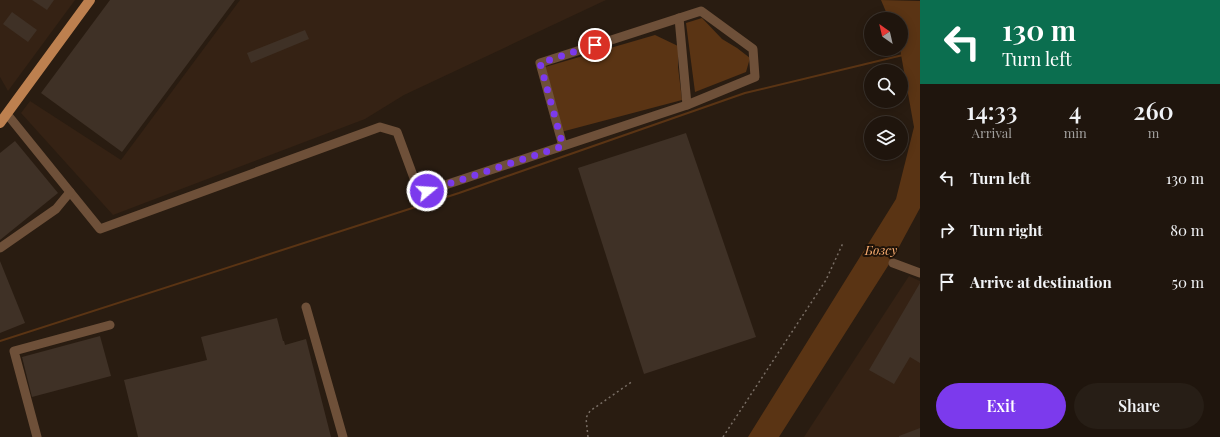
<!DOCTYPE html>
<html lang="en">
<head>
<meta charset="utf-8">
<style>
	body { margin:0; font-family:"Playfair Display",serif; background:#271e16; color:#f1f3f6; height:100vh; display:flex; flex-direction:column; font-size:15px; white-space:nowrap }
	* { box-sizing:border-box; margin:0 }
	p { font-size:13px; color:#a19f9d }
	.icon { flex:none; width:22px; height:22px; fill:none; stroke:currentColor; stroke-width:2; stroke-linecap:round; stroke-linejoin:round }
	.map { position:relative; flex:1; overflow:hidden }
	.side { display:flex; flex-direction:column; background:#1f150d; width:300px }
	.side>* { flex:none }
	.banner { background:#0b6e4f; color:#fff; overflow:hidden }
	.needle { width:26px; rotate:326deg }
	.controls { position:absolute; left:864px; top:12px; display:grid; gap:8px }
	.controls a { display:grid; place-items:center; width:44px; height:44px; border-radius:50%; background:#1f150d; box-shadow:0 2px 10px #0003,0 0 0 1px #3c342e; font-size:20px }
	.pin { position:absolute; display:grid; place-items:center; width:34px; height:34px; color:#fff; margin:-17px; border:2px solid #fff; border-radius:50%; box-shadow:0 1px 4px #0007 }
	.me { position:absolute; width:44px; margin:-22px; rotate:72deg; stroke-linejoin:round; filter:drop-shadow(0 0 3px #0008) }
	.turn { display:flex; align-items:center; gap:14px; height:84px; padding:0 16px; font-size:18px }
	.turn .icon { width:52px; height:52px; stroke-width:2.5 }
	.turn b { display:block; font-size:28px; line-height:34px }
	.eta { display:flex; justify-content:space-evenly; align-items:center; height:68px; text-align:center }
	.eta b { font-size:24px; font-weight:600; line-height:28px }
	.cta { display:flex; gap:8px; margin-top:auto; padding:8px 16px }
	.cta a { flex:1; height:46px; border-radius:24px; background:#7c3aed; color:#fff; font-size:16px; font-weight:600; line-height:46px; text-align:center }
	.cta a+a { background:#271e16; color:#f1f3f6 }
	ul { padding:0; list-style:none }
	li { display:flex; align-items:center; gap:12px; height:52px; padding:0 16px }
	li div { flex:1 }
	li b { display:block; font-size:15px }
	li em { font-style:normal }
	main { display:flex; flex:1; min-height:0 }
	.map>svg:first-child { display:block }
	.built { fill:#352214 }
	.water { fill:#5a3414 }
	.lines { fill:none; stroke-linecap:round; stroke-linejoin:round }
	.stream { stroke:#5a3414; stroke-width:2 }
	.building { fill:#3f3126 }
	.path { stroke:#796e65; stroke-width:1.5; stroke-dasharray:2 3; stroke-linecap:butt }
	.minor { stroke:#6e5039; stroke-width:9 }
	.major { stroke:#bd804f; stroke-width:10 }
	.route { stroke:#7c3aed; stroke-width:7; stroke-dasharray:0 12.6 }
	.labels { text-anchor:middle; stroke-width:4; stroke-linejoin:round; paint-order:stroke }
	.water-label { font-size:13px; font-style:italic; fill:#f8ac70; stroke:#1f1309 }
</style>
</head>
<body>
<main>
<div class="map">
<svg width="920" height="437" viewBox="0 0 920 437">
	<rect width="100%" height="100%" fill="#291c11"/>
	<g class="built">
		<path d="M0,0H75L8,91L0,77Z"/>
		<path d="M240,0H606L404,95L365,119L113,215L21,113L30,101L121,160Z"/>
		<path d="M909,276L920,281V437H804Z"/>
	</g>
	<g class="water">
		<path d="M881,0L920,1V208L893,258L779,437H748L896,199L914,127L900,49L901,19H889Z"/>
		<path d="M702,18L722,39L737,48L750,58L746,72L695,92L686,23Z"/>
		<path d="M655,35L678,46V67L682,100L561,132L545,67Z"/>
	</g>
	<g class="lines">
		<path class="stream" d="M0,341L459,193L745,93L903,55"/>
	</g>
	<g class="building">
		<path d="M32,0H54L47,10Z"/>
		<path d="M110,0H235L122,152L41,93Z"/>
		<path d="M12,12L37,30L28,42L3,24Z"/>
		<path d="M305,30L309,39L251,63L247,53Z"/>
		<path d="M686,133L756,337L644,374L578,168Z"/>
		<path d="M15,141L58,193L0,240V153Z"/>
		<path d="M0,261L25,323L0,333Z"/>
		<path d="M920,283V363L910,357L894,384L869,370Z"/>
		<path d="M277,318L283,341H284L285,345L306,339L331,437H138L124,380L207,360L201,337Z"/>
		<path d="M100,336L111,376L32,397L22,357Z"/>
		<path d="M920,428V437H899V436Z"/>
	</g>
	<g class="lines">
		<g class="path">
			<path d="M588,437L586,418L590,411L633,381"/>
			<path d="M723,437L826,280L843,243"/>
		</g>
		<g class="minor">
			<path d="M679,18L687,105"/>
			<path d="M7,114L100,229L380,127L397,132L418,189L427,191L687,105L755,77L753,49L701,11L540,63L563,146"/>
			<path d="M0,248L56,209L70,192"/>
			<path d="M893,263L920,273"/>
			<path d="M306,307L343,437"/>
			<path d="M37,437L14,351L110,325"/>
		</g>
		<path class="major" d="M0,123L90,0"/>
	</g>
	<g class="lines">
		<path class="route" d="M427,191L563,146L540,63L595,45"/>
	</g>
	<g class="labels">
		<g class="water-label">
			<text x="881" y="255">Бозсу</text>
		</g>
	</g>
</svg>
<div class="controls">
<a><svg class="needle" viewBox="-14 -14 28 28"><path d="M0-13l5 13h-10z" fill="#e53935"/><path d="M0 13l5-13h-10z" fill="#a19f9d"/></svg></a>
<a><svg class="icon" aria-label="search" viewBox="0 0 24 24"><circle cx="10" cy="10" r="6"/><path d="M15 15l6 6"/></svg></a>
<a><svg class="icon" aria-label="layers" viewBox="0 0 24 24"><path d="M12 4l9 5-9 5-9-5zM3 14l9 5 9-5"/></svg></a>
</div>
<div class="pin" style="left:595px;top:45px;background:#d93025"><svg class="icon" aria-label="arrive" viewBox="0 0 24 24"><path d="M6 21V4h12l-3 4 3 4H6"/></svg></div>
<svg class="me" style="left:427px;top:191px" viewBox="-20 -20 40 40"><circle r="17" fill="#7c3aed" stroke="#fff" stroke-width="3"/><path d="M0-11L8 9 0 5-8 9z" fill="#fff"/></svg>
</div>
<section class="side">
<div class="banner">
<div class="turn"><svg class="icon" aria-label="left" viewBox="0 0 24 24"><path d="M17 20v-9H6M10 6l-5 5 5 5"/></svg><div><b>130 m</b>Turn left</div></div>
</div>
<div class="eta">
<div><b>14:33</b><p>Arrival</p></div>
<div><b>4</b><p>min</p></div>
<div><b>260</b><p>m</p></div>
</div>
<ul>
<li><svg class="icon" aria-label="left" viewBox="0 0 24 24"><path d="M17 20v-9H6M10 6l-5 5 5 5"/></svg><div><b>Turn left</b></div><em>130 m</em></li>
<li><svg class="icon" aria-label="right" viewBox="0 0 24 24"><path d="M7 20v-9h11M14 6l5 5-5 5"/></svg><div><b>Turn right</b></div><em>80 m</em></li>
<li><svg class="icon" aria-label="arrive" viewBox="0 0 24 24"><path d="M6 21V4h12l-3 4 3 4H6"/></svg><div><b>Arrive at destination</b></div><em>50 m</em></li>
</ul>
<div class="cta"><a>Exit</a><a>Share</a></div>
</section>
</main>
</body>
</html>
